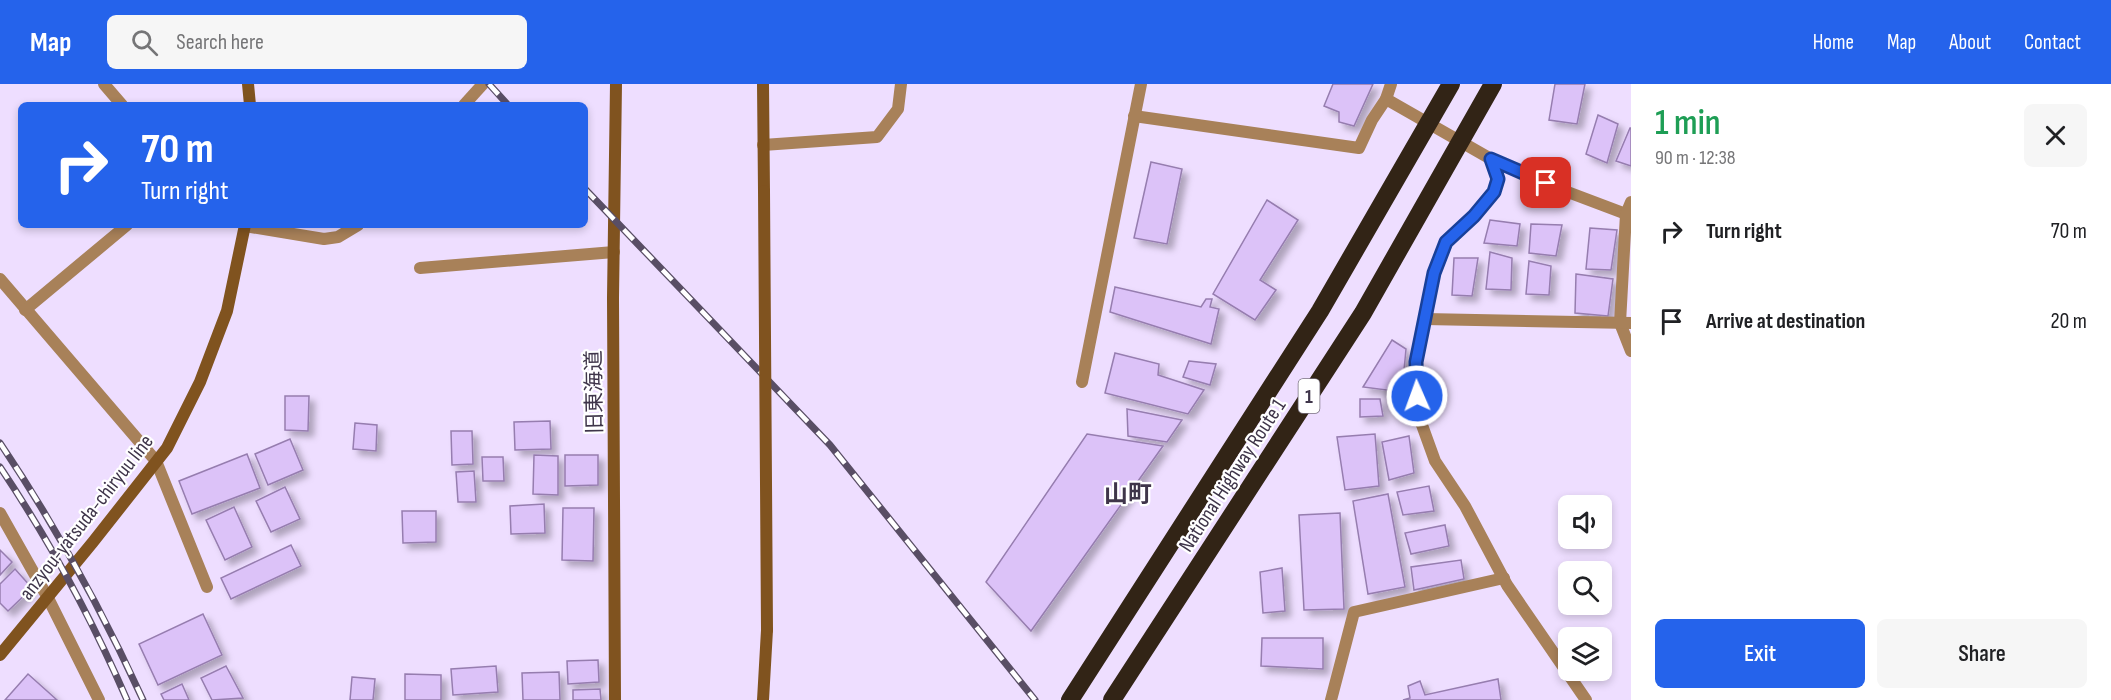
<!DOCTYPE html>
<html lang="en">
<head>
<meta charset="utf-8">
<style>
	body { margin:0; font-family:"Sofia Sans Condensed","Noto Sans JP",sans-serif; background:#f6f6f6; color:#202124; height:100vh; display:flex; flex-direction:column; font-size:22px; white-space:nowrap }
	* { box-sizing:border-box; margin:0 }
	p { font-size:20px; color:#757577 }
	.icon { flex:none; width:33px; height:33px; fill:none; stroke:currentColor; stroke-width:2; stroke-linecap:round; stroke-linejoin:round }
	.map { position:relative; flex:1; overflow:hidden }
	.details { display:flex; flex-direction:column; background:#fff; width:480px }
	.details>* { flex:none }
	.guide { position:absolute; left:18px; top:18px; width:570px; height:126px; border-radius:9px; box-shadow:0 3px 9px #0003; background:#2563eb; color:#fff; overflow:hidden }
	.controls { position:absolute; left:1558px; top:411px; display:grid; gap:12px }
	.controls a { display:grid; place-items:center; width:54px; height:54px; border-radius:9px; background:#fff; box-shadow:0 3px 9px #0003; font-size:30px }
	.pin { position:absolute; display:grid; place-items:center; width:51px; height:51px; color:#fff; margin:-26px; border-radius:12px; box-shadow:0 3px 9px #0006 }
	.me { position:absolute; width:66px; margin:-33px; rotate:358deg; stroke-linejoin:round; filter:drop-shadow(0 0 4px #0008) }
	.turn { display:flex; align-items:center; gap:21px; height:126px; padding:0 24px; font-size:27px }
	.turn .icon { width:78px; height:78px; stroke-width:2.5 }
	.turn b { display:block; font-size:42px; line-height:51px }
	.round { display:grid; place-items:center; flex:none; width:63px; height:63px; border-radius:9px; background:#f6f6f6 }
	.overview { display:flex; align-items:center; justify-content:space-between; height:102px; padding:0 24px }
	h1 { font-size:36px; font-weight:600; line-height:45px; color:#1e9e55 }
	.primary-button { display:flex; gap:12px; margin-top:auto; padding:12px 24px }
	.primary-button a { flex:1; height:69px; border-radius:9px; background:#2563eb; color:#fff; font-size:24px; font-weight:600; line-height:69px; text-align:center }
	.primary-button a+a { background:#f6f6f6; color:#202124 }
	ul { padding:0; list-style:none }
	li { display:flex; align-items:center; gap:18px; height:90px; padding:0 24px }
	li div { flex:1 }
	li b { display:block; font-size:22px }
	li em { font-style:normal }
	header { display:flex; align-items:center; gap:36px; box-sizing:border-box; height:84px; padding:0 30px; background:#2563eb; color:#fff }
	header strong { font-size:28px }
	nav { display:flex; gap:33px; margin-inline-start:auto; font-size:21px }
	.search { width:420px; height:54px; background:#f6f6f6; display:flex; align-items:center; gap:15px; box-sizing:border-box; padding:0 21px; border-radius:9px; color:#757577; font-size:22px }
	main { display:flex; flex:1; min-height:0 }
	.map>svg:first-child { display:block }
	.building { fill:#dcc2f8; stroke:#967daf; stroke-width:1.5; filter:url(#shadow) }
	.lines { fill:none; stroke-linecap:round; stroke-linejoin:round }
	.street { stroke:#a88159; stroke-width:12 }
	.secondary { stroke:#80531f; stroke-width:12 }
	.rail-casing { stroke:#594e65; stroke-width:7 }
	.rail { stroke:#fff; stroke-width:4.5; stroke-dasharray:14; stroke-linecap:butt }
	.secondary-bridge { stroke:#80531f; stroke-width:12 }
	.highway-bridge { stroke:#322416; stroke-width:18 }
	.route-casing { stroke:#184099; stroke-width:15 }
	.route { stroke:#2563eb; stroke-width:10 }
	.labels { text-anchor:middle; stroke-width:4.5; stroke-linejoin:round; paint-order:stroke }
	.shield { fill:#fff; stroke:#797280; stroke-width:1.5 }
	.shield-label { font-size:20px; font-weight:bold; fill:#3f354a }
	.street-label { font-size:21px; fill:#3f354a; stroke:#fff }
	.quarter-label { font-size:24px; font-weight:bold; fill:#3f354a; stroke:#fff }
</style>
</head>
<body>
<header>
<strong>Map</strong>
<div class="search"><svg class="icon" aria-label="search" viewBox="0 0 24 24"><circle cx="10" cy="10" r="6"/><path d="M15 15l6 6"/></svg>Search here</div>
<nav><a>Home</a><a>Map</a><a>About</a><a>Contact</a></nav>
</header>
<main>
<div class="map">
<svg width="1631" height="616" viewBox="0 0 1631 616">
	<defs>
		<filter id="shadow"><feDropShadow dx="5.5" dy="5.5" stdDeviation="3" flood-color="#0004"/></filter>
	</defs>
	<rect width="100%" height="100%" fill="#eedeff"/>
	<g class="building">
		<path d="M1333,0H1373L1354,42L1339,38V28L1324,22Z"/>
		<path d="M1555,0H1585L1577,40L1549,36Z"/>
		<path d="M1598,31L1618,40L1607,79L1586,70Z"/>
		<path d="M1630,44H1631V82L1616,77Z"/>
		<path d="M1151,78L1182,85L1167,160L1134,154Z"/>
		<path d="M1267,116L1298,136L1260,196L1276,206L1255,236L1213,210Z"/>
		<path d="M1490,136L1520,140L1517,162L1484,159Z"/>
		<path d="M1531,140L1562,141L1556,172L1529,169Z"/>
		<path d="M1590,144L1617,146L1611,186L1586,185Z"/>
		<path d="M1490,168L1512,174L1511,206L1486,205Z"/>
		<path d="M1454,174H1478L1472,212L1452,211Z"/>
		<path d="M1529,177L1551,182L1549,211L1526,210Z"/>
		<path d="M1576,190L1613,195L1608,232L1575,229Z"/>
		<path d="M1115,203L1201,223L1206,215H1212L1210,223L1219,225L1211,260L1110,228Z"/>
		<path d="M1392,256L1406,265L1402,308L1363,303Z"/>
		<path d="M1115,269L1159,280L1158,291L1204,306L1188,330L1105,309Z"/>
		<path d="M1189,277L1216,280L1210,301L1183,293Z"/>
		<path d="M285,312H309L308,347L285,346Z"/>
		<path d="M1360,315H1380L1383,332L1360,333Z"/>
		<path d="M1127,325L1182,336L1167,358L1128,352Z"/>
		<path d="M550,337L551,365L515,366L514,338Z"/>
		<path d="M355,339L377,341L376,367L353,365Z"/>
		<path d="M451,347H472L473,380L452,381Z"/>
		<path d="M1087,350L1163,362L1031,547L986,498Z"/>
		<path d="M1375,350L1379,402L1345,406L1337,353Z"/>
		<path d="M1409,352L1414,389L1389,396L1382,358Z"/>
		<path d="M290,355L303,386L268,401L255,370Z"/>
		<path d="M247,370L260,404L192,430L179,397Z"/>
		<path d="M534,371L558,372V411L533,410Z"/>
		<path d="M565,371H598V401L565,402Z"/>
		<path d="M482,373H503L504,397H483Z"/>
		<path d="M474,387L476,418H458L456,388Z"/>
		<path d="M1429,402L1434,427L1403,431L1397,408Z"/>
		<path d="M285,403L300,435L271,448L256,417Z"/>
		<path d="M1388,410L1405,503L1368,510L1353,417Z"/>
		<path d="M544,420L545,449L511,450L510,422Z"/>
		<path d="M234,423L252,463L225,476L206,436Z"/>
		<path d="M563,424H594L593,477L562,476Z"/>
		<path d="M402,427H436V458L403,459Z"/>
		<path d="M1340,429L1344,525L1304,526L1299,431Z"/>
		<path d="M1445,441L1449,462L1411,470L1405,449Z"/>
		<path d="M291,461L301,482L231,515L221,494Z"/>
		<path d="M0,466L12,478L0,491Z"/>
		<path d="M1461,476L1464,495L1414,506L1411,483Z"/>
		<path d="M1282,484L1285,527L1263,529L1260,488Z"/>
		<path d="M15,485L32,504L8,527L0,519V500Z"/>
		<path d="M203,530L222,571L158,601L139,560Z"/>
		<path d="M1262,554H1323V585L1261,582Z"/>
		<path d="M598,576L599,598L568,600L567,577Z"/>
		<path d="M226,582L243,614L212,616L201,594Z"/>
		<path d="M496,582L498,608L453,611L451,585Z"/>
		<path d="M559,588L560,616H523L522,589Z"/>
		<path d="M28,590L57,616H5Z"/>
		<path d="M405,590L441,591V616H405Z"/>
		<path d="M352,593L375,595L373,616H350Z"/>
		<path d="M1498,595L1501,616H1403L1410,614L1408,602L1420,597L1425,611Z"/>
		<path d="M182,600L189,616H164L161,610Z"/>
		<path d="M600,605L601,616H573V606Z"/>
	</g>
	<g class="lines">
		<g class="street">
			<path d="M104,0L122,21"/>
			<path d="M1386,15L1491,75L1498,95L1494,108L1474,132L1447,158L1434,189L1416,278L1418,330L1435,377L1465,422L1507,501L1586,616"/>
			<path d="M464,21L483,0"/>
			<path d="M1134,32L1359,64L1372,36L1386,15L1391,0"/>
			<path d="M763,61L877,53L898,25L901,0"/>
			<path d="M1491,75L1565,107L1626,130"/>
			<path d="M1631,118L1626,130L1620,239L1631,267"/>
			<path d="M245,142L324,155L338,153L358,141"/>
			<path d="M420,184L614,168"/>
			<path d="M0,195L156,377L207,503"/>
			<path d="M25,226L127,141"/>
			<path d="M1425,235L1631,239"/>
			<path d="M1082,298L1141,0"/>
			<path d="M0,429L48,514L99,616"/>
			<path d="M1331,616L1354,528L1504,494"/>
		</g>
		<g class="secondary">
			<path d="M248,0L250,21"/>
			<path d="M763,0L764,107"/>
			<path d="M0,571L93,458L167,364L200,298L227,227L245,141"/>
			<path d="M615,616L613,214L616,0"/>
			<path d="M763,616L767,546"/>
		</g>
		<defs>
			<g id="rail">
				<path d="M489,0L508,21"/>
				<path d="M585,105L830,361L1035,616"/>
				<path d="M0,359C55,441 102,526 143,616"/>
				<path d="M0,383C49,456 92,535 127,616"/>
			</g>
		</defs>
		<use href="#rail" class="rail-casing"/>
		<use href="#rail" class="rail"/>
		<path class="secondary-bridge" d="M764,107L767,546"/>
		<g class="highway-bridge">
			<path d="M1070,616L1320,227L1451,0"/>
			<path d="M1112,616L1363,229L1493,0"/>
		</g>
	</g>
	<g class="lines">
		<defs>
			<path id="route" d="M1417,312L1416,278L1434,189L1446,158L1474,132L1494,108L1498,95L1491,75L1546,99"/>
		</defs>
		<use href="#route" class="route-casing"/>
		<use href="#route" class="route"/>
	</g>
	<g class="labels">
		<rect class="shield" x="1298.5" y="295" width="21" height="34" rx="4.5"/>
		<g class="shield-label">
			<text x="1309" y="319">1</text>
		</g>
		<g class="street-label">
			<text transform="translate(594 308) rotate(-91)" y="7">旧東海道</text>
			<text transform="translate(1232 391) rotate(-57)" y="7">National Highway Route 1</text>
			<text transform="translate(86 433) rotate(-52)" y="7">anzyou-yatsuda-chiryuu line</text>
		</g>
		<g class="quarter-label">
			<text x="1128" y="418">山町</text>
		</g>
	</g>
</svg>
<div class="controls">
<a><svg class="icon" aria-label="sound" viewBox="0 0 24 24"><path d="M4 9h4l5-4v14l-5-4H4zM17 9q2 3 0 6"/></svg></a>
<a><svg class="icon" aria-label="search" viewBox="0 0 24 24"><circle cx="10" cy="10" r="6"/><path d="M15 15l6 6"/></svg></a>
<a><svg class="icon" aria-label="layers" viewBox="0 0 24 24"><path d="M12 4l9 5-9 5-9-5zM3 14l9 5 9-5"/></svg></a>
</div>
<div class="pin" style="left:1546px;top:99px;background:#d93025"><svg class="icon" aria-label="arrive" viewBox="0 0 24 24"><path d="M6 21V4h12l-3 4 3 4H6"/></svg></div>
<svg class="me" style="left:1417px;top:312px" viewBox="-20 -20 40 40"><circle r="17" fill="#2563eb" stroke="#fff" stroke-width="3"/><path d="M0-11L8 9 0 5-8 9z" fill="#fff"/></svg>
<div class="guide">
<div class="turn"><svg class="icon" aria-label="right" viewBox="0 0 24 24"><path d="M7 20v-9h11M14 6l5 5-5 5"/></svg><div><b>70 m</b>Turn right</div></div>
</div>
</div>
<section class="details">
<div class="overview"><div><h1>1 min</h1><p>90 m · 12:38</p></div><a class="round"><svg class="icon" aria-label="close" viewBox="0 0 24 24"><path d="M6 6l12 12M18 6L6 18"/></svg></a></div>
<ul>
<li><svg class="icon" aria-label="right" viewBox="0 0 24 24"><path d="M7 20v-9h11M14 6l5 5-5 5"/></svg><div><b>Turn right</b></div><em>70 m</em></li>
<li><svg class="icon" aria-label="arrive" viewBox="0 0 24 24"><path d="M6 21V4h12l-3 4 3 4H6"/></svg><div><b>Arrive at destination</b></div><em>20 m</em></li>
</ul>
<div class="primary-button"><a>Exit</a><a>Share</a></div>
</section>
</main>
</body>
</html>
